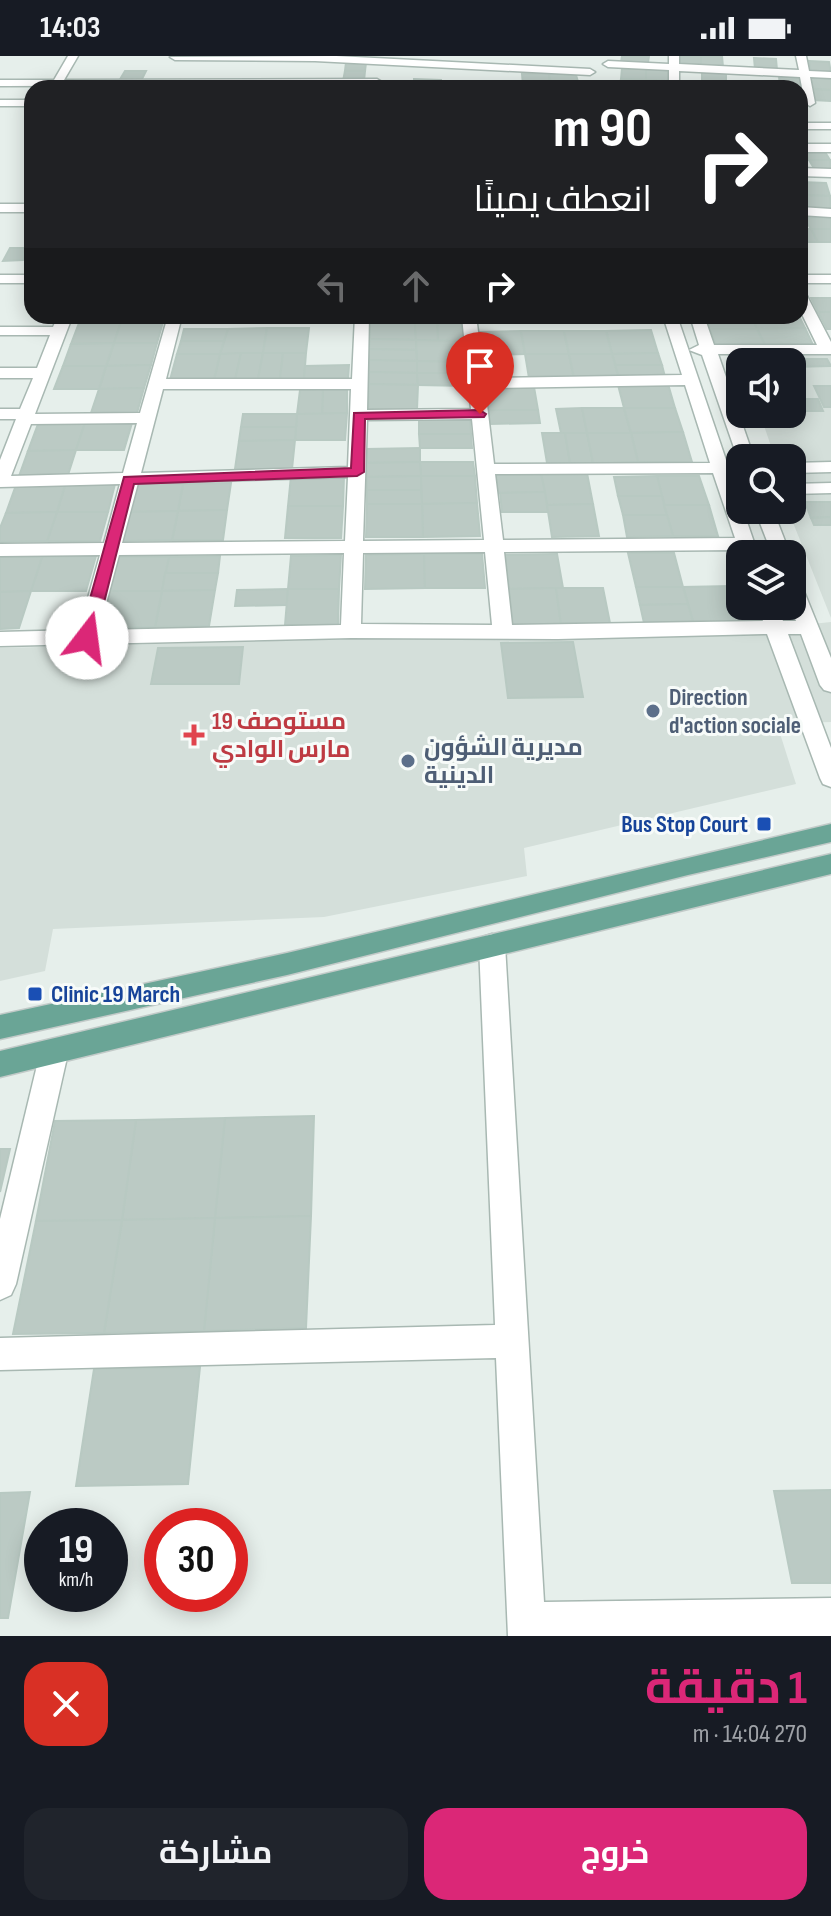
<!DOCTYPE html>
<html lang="ar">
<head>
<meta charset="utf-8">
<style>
	body { margin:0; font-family:"Sofia Sans Condensed",Cairo,sans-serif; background:#20242c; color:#f1f3f6; direction:rtl; height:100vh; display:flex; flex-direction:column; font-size:30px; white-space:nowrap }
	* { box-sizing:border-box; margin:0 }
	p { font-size:26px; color:#9ea1a6 }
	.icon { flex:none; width:44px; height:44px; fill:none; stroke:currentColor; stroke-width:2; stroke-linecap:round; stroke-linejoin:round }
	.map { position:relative; height:1580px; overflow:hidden; direction:ltr }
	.panel { display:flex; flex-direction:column; background:#171b24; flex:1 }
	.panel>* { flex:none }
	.banner { position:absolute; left:24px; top:24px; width:784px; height:244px; border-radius:24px; box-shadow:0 4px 20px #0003; direction:rtl; background:#202124; color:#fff; overflow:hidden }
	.controls { position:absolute; left:726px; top:292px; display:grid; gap:16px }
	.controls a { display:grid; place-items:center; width:80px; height:80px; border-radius:16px; background:#171b24; box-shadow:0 4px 20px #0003; font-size:40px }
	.speed { position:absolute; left:24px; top:1452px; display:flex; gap:16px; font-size:40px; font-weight:700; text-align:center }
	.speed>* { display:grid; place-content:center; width:104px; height:104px; border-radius:50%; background:#171b24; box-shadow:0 4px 20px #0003; line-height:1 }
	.speed small { font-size:20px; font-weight:400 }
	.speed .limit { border:12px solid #d22; background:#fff; color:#111 }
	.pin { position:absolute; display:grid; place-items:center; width:68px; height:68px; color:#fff; margin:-82px -34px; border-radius:50% 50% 50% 0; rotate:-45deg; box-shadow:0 0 8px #0007 }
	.pin .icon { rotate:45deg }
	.me { position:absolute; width:88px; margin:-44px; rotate:15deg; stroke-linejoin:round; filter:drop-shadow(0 0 6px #0008) }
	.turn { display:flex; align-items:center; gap:28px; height:168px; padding:0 24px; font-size:36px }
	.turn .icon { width:104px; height:104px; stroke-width:2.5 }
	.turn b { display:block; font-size:56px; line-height:68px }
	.lanes { display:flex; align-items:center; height:76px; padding:0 24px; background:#0003; justify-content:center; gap:40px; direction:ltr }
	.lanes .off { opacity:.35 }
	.round { display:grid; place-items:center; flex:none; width:84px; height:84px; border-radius:24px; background:#20242c }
	.head { display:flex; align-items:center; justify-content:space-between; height:136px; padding:0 24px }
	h1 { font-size:48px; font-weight:700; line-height:60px; color:#db2777 }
	.primary-button { display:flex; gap:16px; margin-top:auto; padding:16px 24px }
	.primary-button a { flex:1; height:92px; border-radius:24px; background:#db2777; color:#fff; font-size:32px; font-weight:700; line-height:92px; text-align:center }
	.primary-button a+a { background:#20242c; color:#f1f3f6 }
	.status { display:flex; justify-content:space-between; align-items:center; height:56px; padding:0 40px; background:#171b24; direction:ltr }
	.status svg { height:22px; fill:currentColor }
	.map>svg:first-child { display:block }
	.built { fill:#d4dfda }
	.building { fill:#bbcac4; stroke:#b8c9c2; stroke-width:2 }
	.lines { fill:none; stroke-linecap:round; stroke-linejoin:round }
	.minor-casing { stroke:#a8b8b2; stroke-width:3 }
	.major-casing { stroke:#c2cac8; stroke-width:3 }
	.minor { fill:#fff; fill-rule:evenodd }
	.major { fill:#6aa596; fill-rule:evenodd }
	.route { fill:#db2777; stroke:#8e194d; stroke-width:2 }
	.service-dot { fill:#5c6f8a; stroke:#f7fbf9; stroke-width:3 }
	.health-dot { fill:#e0444e; stroke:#f7fbf9; stroke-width:3 }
	.transit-dot { fill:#1a4fb4; stroke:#f7fbf9; stroke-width:3 }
	.labels { text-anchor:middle; stroke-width:6; stroke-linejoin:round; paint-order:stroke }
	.service-label { font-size:24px; font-weight:bold; fill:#4e5e75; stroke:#f7fbf9; text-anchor:start }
	.health-label { font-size:24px; font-weight:bold; fill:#be3a42; stroke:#f7fbf9; text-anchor:start }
	.transit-label { font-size:24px; font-weight:bold; fill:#164399; stroke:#f7fbf9; text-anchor:end }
</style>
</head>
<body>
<div class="status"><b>14:03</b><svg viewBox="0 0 49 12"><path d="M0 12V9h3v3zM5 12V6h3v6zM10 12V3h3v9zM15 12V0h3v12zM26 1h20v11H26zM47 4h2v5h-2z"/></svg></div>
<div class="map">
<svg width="831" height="1580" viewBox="0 0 831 1580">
	<rect width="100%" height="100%" fill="#e6efeb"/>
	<g class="built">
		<path d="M831,297V562L788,454H792V402H775L760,358H792V306H740V309L736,298Z"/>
		<path d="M831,566V666L777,668L796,728L524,792L527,820L324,861L53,873L45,915L0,925V592L774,572Z"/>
	</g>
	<g class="building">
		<path d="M622,0H649L648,7L621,6Z"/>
		<path d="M679,0H701V10L679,9Z"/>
		<path d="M701,0H722L723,11L701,10Z"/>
		<path d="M754,2L776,3L777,14L755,13Z"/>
		<path d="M809,5L829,6L831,17L811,16Z"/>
		<path d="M346,6L366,7L365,15H345Z"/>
		<path d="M622,12L646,13V24L621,23Z"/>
		<path d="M646,13L669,14V25L646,24Z"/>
		<path d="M125,15H146L141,25H119Z"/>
		<path d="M345,15H365L364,25H343Z"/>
		<path d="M702,16L726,17V28L702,27Z"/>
		<path d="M522,18H549L551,29H523Z"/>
		<path d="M549,18L576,19L579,29H551Z"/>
		<path d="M779,20L802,22L804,32L780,31Z"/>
		<path d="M809,22L831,23V34L811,33Z"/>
		<path d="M414,23L441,24V29H414Z"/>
		<path d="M621,23L646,24L645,32H620Z"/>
		<path d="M646,24L669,25V32H645Z"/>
		<path d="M811,33L831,34V45L813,44Z"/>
		<path d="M804,96H825L830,104H809Z"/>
		<path d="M809,104H830L831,113L815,114Z"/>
		<path d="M800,126L826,127L830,140L800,139Z"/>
		<path d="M800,139L830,140L831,153L801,152Z"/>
		<path d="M831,161V173H811L804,162Z"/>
		<path d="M800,173H811L818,186H800Z"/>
		<path d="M811,173H831V186H818Z"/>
		<path d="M10,192H29L23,204L3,205Z"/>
		<path d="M811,242H831V256H818Z"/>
		<path d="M818,256H831V273H827Z"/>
		<path d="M705,260H752L757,273H710Z"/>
		<path d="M752,260H799L805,272L757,273Z"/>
		<path d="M461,265L462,285H438L437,266Z"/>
		<path d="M121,266L114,287L71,288L79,267Z"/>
		<path d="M121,266H163L157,287H114Z"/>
		<path d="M370,266H415L416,284L370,283Z"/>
		<path d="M415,266H437L438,285L416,284Z"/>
		<path d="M267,272L263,297L220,298L228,273Z"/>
		<path d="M267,272H309L306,297H263Z"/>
		<path d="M805,272L813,289H765L757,273Z"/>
		<path d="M184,273H228L224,285H181Z"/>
		<path d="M710,273H757L765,289H716Z"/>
		<path d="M651,274L658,297L612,298L606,275Z"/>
		<path d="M521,275L525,298L482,299L480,276Z"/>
		<path d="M521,275H564L569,298H525Z"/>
		<path d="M564,275H606L612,298H569Z"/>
		<path d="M370,283L416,284V294L369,293Z"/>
		<path d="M416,284L462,285L464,306L417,305Z"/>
		<path d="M181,285H224L220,298H177Z"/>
		<path d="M114,287H157L151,309L106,310Z"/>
		<path d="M114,287L106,310H63L71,288Z"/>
		<path d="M369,293L416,294L417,305L369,304Z"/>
		<path d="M241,297L235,324H214L220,298Z"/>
		<path d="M241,297H263L258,323L235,324Z"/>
		<path d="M263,297H283L280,323H258Z"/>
		<path d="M283,297H306L304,323H280Z"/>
		<path d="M658,297L662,309H615L612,298Z"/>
		<path d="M177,298H220L214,324H170Z"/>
		<path d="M525,298H569L574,322H529Z"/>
		<path d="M569,298H612L619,321L574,322Z"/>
		<path d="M759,303H827L831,310L792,311V306H760Z"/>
		<path d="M369,304L417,305V317L369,316Z"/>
		<path d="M417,305L464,306L465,317H417Z"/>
		<path d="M151,309L144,332L99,333L106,310Z"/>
		<path d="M349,309L348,323H304L305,310Z"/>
		<path d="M615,309H662L665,321H619Z"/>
		<path d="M63,310H106L99,333H54Z"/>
		<path d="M369,316L417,317L418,329L369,328Z"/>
		<path d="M417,317H465L467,330L418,329Z"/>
		<path d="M369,328L418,329L417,353L368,354Z"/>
		<path d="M668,328L675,352H624L618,329Z"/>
		<path d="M814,330H831V351H824Z"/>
		<path d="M486,331H534L538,354H489Z"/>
		<path d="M144,332L137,357H91L99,333Z"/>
		<path d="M323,333H347V357L322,358Z"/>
		<path d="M323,333L322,358H297L300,334Z"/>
		<path d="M792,343H818L823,355H792Z"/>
		<path d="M582,352L587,377H561L556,353Z"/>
		<path d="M582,352H624L631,377H587Z"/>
		<path d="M624,352H675L683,376L631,377Z"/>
		<path d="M489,354H538L540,367L490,368Z"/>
		<path d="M347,357L345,384H295L297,358Z"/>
		<path d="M243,358H297L296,371H241Z"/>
		<path d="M419,364H470L471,378H419Z"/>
		<path d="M85,367L76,394L28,395L38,368Z"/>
		<path d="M85,367H132L124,394H76Z"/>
		<path d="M241,371H296L295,384L239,385Z"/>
		<path d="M683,376L692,406H638L631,377Z"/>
		<path d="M542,377H565L570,407H547Z"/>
		<path d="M565,377H587L593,407H570Z"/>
		<path d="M587,377H631L638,406L593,407Z"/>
		<path d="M419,378H471L472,392H420Z"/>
		<path d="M295,384L292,413H235L239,385Z"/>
		<path d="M420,392V406L367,407V393Z"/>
		<path d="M76,394L67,422L18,423L28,395Z"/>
		<path d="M420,406H473L475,420H421Z"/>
		<path d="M420,406L421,420L367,421V407Z"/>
		<path d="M587,417L593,448L547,449L541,418Z"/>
		<path d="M496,418H541L545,436L498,437Z"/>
		<path d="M291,420H344L343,450H288Z"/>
		<path d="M421,420H475L477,447L422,448Z"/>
		<path d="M421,420V434H367V421Z"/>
		<path d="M657,420H699L709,449H664Z"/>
		<path d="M657,420L662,440H618L614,421Z"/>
		<path d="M231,427L227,454L178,455L183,428Z"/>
		<path d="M115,428L108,456H57L65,429Z"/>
		<path d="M135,428H183L178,455L129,456Z"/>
		<path d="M16,429H65L57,456L6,457Z"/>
		<path d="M367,434H421L422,448H367Z"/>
		<path d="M545,436L548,456H502L500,437Z"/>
		<path d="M618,440H662L667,459H623Z"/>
		<path d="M805,446H831V461L811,462Z"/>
		<path d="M477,447L480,480L423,481L422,448Z"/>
		<path d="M367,448H422L423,481H366Z"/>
		<path d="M593,448L599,480L552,481L547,449Z"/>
		<path d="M664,449H709L718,480H673Z"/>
		<path d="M288,450H343L341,482H285Z"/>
		<path d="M227,454L223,484H172L178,455Z"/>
		<path d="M178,455L172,484L121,485L129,456Z"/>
		<path d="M57,456H108L100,485H47Z"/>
		<path d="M57,456L47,485L0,486V472L6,457Z"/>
		<path d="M623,459H667L673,480L627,481Z"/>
		<path d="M831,461V469H814L811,462Z"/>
		<path d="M628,497H674L683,531H636Z"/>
		<path d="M424,498L425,532L365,533L366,499Z"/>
		<path d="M424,498H482L485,532H425Z"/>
		<path d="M557,498L563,532L509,533L505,499Z"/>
		<path d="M341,499L339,533H288L291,500Z"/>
		<path d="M96,500L86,535H31L42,501Z"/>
		<path d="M220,500L218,517H165L169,501Z"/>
		<path d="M0,501H42L31,535L0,536Z"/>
		<path d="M117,501H169L162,535H109Z"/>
		<path d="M165,517H218L215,534L162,535Z"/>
		<path d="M731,530L742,566H693L683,531Z"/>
		<path d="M636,531H683L688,548L640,549Z"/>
		<path d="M556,532L561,568L513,569L509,533Z"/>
		<path d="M556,532H603L610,567L561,568Z"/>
		<path d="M288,533L287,549L235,550L237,534Z"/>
		<path d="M288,533H339L338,569H285Z"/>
		<path d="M215,534L209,570L155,571L162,535Z"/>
		<path d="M31,535L19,572L0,573V536Z"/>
		<path d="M109,535H162L155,571L99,572Z"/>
		<path d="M688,548L693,566L644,567L640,549Z"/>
		<path d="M573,586L583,641L508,642L501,587Z"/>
		<path d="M243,591L239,628H151L158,592Z"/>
		<path d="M314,1060L311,1160L215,1162L225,1062Z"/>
		<path d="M225,1062L215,1162L122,1164L136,1064Z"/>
		<path d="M136,1064L122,1164L36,1165L55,1065Z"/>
		<path d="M0,1093H10L0,1136Z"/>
		<path d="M311,1160L306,1272L204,1275L215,1162Z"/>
		<path d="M215,1162L204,1275L104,1277L122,1164Z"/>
		<path d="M122,1164L104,1277L13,1278L36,1165Z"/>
		<path d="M200,1311L188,1428L76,1430L94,1313Z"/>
		<path d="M831,1434V1527H792L774,1435Z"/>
		<path d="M30,1436L8,1562H0V1437Z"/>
	</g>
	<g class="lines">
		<defs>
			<g id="minor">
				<path d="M68,0H78L64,24L377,23L382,26L377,29L0,30V24H54Z"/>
				<path d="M336,0L590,13L595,16L590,19L315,5L175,4L170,1Z"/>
				<path d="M669,0H679V8L799,14L796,0H806L809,15L831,16V22L810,21L815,47L810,50L805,47L800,21L679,15V32H669V14L608,11L603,8L608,5L669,8Z"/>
				<rect x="0" y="44" width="32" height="6"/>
				<rect x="800" y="67" width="31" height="6"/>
				<rect x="800" y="88" width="31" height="8"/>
				<path d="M800,112L831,113V121L800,120Z"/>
				<rect x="0" y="148" width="32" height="8"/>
				<path d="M800,151L831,153V161L800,159Z"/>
				<rect x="0" y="219" width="32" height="8"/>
				<rect x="800" y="219" width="31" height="8"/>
				<path d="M800,236L807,240L831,286V298H718L754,402H740L739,406L702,299L689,294L699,289L690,260H704L714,289H817L800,254Z"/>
				<path d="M58,260H159L152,264H71L35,358L140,357L168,260H182L166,323H352L355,260H369L367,354L471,353L462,260H476L484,322L682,319L663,260H677L727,407H740V417H731L740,444V454H743L758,498L740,499L738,494L504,496L512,569L763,565L757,550H777L783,565H796L791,550L792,521L799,523L831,602V636L824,634L820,629L801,578H788L831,692V731L823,728L820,722L767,578L558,583L351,582L0,590V576L79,574L100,499L0,500V488L104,487L120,428L0,431V404L16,363H0V353H20L33,322H0V312H37L50,279H0V271H53ZM685,329L710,407L494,408L485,332ZM163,333H351L348,411L141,417ZM472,363L484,484L363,485L367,364ZM137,367L123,417L11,420L31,368ZM713,417L735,482L503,484L495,418ZM348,421L345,485L122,487L138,427ZM485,496L492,569L361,568L363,497ZM344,497L341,569L99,574L119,499Z"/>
				<path d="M831,406V416L792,417V407Z"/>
				<path d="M831,427V437L792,438V428Z"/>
				<path d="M755,454H773L790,498H772Z"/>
				<path d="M492,878L501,881L505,889L544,1546L831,1542V1580H508L496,1302L0,1314V1282L495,1269L479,889L483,881Z"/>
				<path d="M54,984L64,988L68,997L16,1228L11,1239L0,1244V1163L40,997L44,988Z"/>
			</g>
			<g id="major">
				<path d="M831,768V786L688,819L287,919L0,983V959L287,897Z"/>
				<path d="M831,798V818L0,1021V995Z"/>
			</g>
		</defs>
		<use href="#minor" class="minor-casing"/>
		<use href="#major" class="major-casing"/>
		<use href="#minor" class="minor"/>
		<use href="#major" class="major"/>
	</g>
	<path class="route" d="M480,354L486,358L484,361L365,363L364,416L357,420L134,428L95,582L87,587L79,582L124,421L351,412L354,357Z"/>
	<g class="service-dot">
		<circle cx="653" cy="655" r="8"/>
		<circle cx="408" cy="705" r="8"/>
	</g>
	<path class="health-dot" d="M190 667h8v8h8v8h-8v8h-8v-8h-8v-8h8z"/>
	<g class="transit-dot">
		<rect x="756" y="760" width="16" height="16" rx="4"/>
		<rect x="27" y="930" width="16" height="16" rx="4"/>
	</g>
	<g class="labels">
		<g class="service-label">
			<text x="669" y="649">Direction<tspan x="669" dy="28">d'action sociale</tspan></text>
			<text x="424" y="699">مديرية الشؤون<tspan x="424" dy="28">الدينية</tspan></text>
		</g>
		<g class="health-label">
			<text x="212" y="673">مستوصف 19<tspan x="212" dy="28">مارس الوادي</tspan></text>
		</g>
		<g class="transit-label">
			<text x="748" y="776">Bus Stop Court</text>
			<text x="51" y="946" text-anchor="start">Clinic 19 March</text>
		</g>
	</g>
</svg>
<div class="controls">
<a><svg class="icon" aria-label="sound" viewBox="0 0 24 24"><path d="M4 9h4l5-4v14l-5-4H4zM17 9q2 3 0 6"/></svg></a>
<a><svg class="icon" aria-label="search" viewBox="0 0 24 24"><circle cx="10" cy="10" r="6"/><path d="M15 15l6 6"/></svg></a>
<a><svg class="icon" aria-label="layers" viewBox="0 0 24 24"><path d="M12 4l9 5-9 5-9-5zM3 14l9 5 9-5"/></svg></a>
</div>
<div class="speed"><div>19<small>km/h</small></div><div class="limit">30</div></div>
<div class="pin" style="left:480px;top:358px;background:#d93025"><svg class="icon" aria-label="arrive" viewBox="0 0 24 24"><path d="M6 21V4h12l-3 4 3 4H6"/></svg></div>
<svg class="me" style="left:87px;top:582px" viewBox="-20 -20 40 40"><circle r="19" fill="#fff"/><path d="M0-13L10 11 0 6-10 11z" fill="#db2777"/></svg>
<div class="banner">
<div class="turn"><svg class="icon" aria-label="right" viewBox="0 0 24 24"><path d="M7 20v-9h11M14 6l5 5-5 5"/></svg><div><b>90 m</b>انعطف يمينًا</div></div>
<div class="lanes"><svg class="icon off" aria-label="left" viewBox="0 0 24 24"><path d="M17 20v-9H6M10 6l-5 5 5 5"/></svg><svg class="icon off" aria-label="ahead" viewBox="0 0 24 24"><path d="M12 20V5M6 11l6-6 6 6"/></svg><svg class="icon" aria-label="right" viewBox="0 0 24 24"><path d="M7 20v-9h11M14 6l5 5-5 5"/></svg></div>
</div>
</div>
<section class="panel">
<div class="head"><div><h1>1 دقيقة</h1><p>270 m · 14:04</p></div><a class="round" style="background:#d93025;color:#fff"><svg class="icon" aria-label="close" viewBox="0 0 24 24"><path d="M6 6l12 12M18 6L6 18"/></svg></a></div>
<div class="primary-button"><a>خروج</a><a>مشاركة</a></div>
</section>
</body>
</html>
